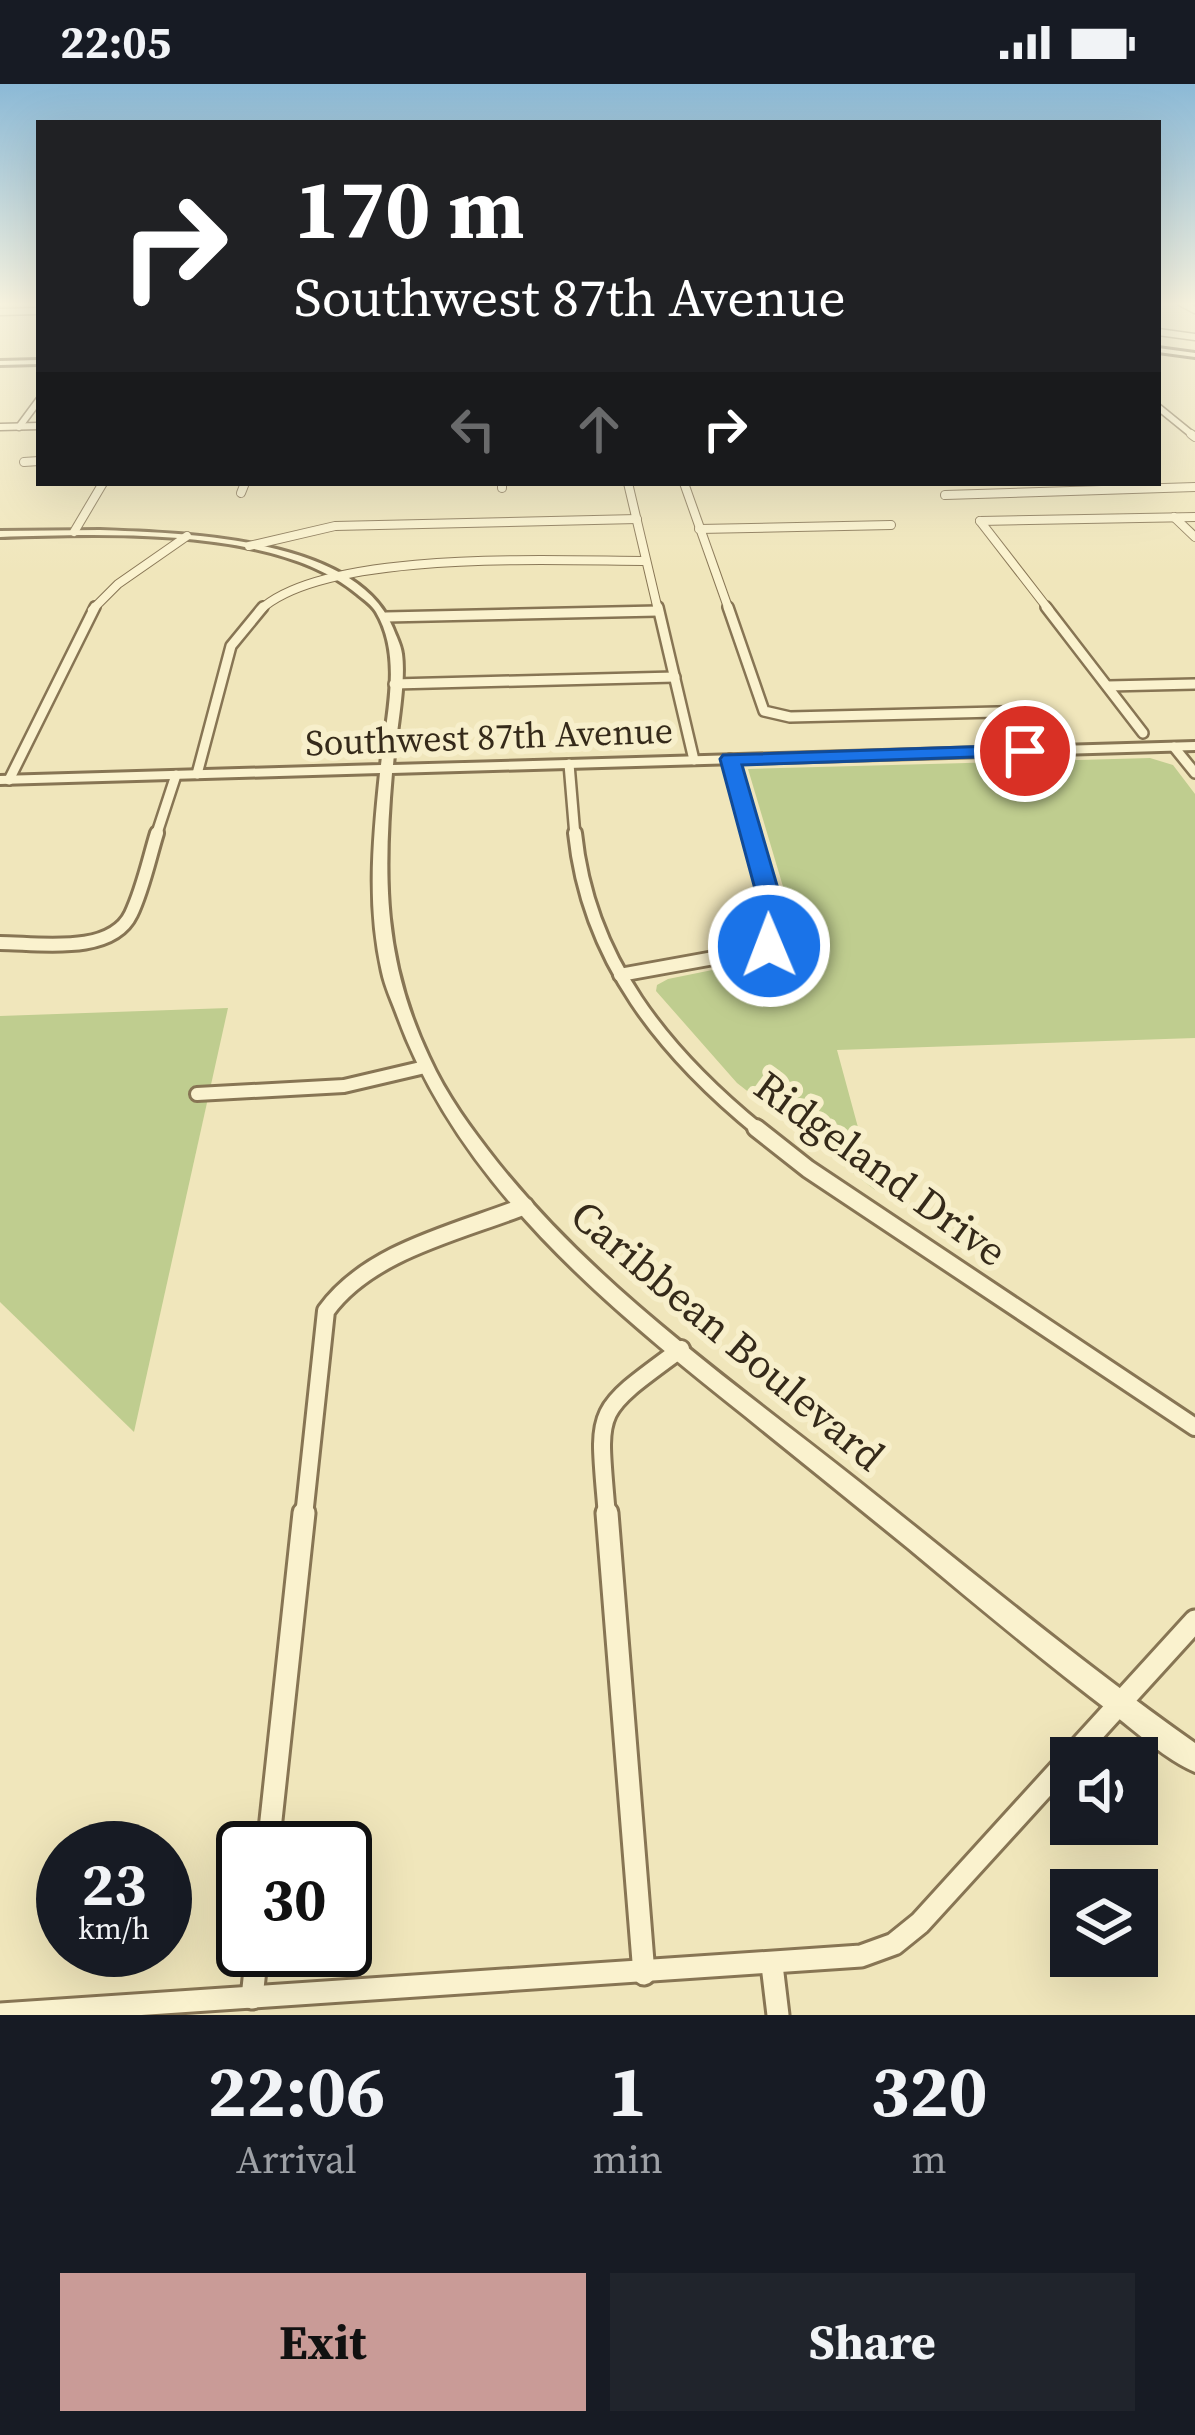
<!DOCTYPE html>
<html lang="en">
<head>
<meta charset="utf-8">
<style>
	body { margin:0; font-family:"Source Serif 4",serif; background:#20242c; color:#f1f3f6; height:100vh; display:flex; flex-direction:column; font-size:45px; white-space:nowrap }
	* { box-sizing:border-box; margin:0 }
	p { font-size:39px; color:#9ea1a6 }
	.icon { flex:none; width:66px; height:66px; fill:none; stroke:currentColor; stroke-width:2; stroke-linecap:round; stroke-linejoin:round }
	.map { position:relative; height:1931px; overflow:hidden }
	.drawer { display:flex; flex-direction:column; background:#171b24; flex:1 }
	.drawer>* { flex:none }
	.banner { position:absolute; left:36px; top:36px; width:1125px; height:366px; border-radius:0px; box-shadow:0 12px 48px #0002; background:#202124; color:#fff; overflow:hidden }
	.fabs { position:absolute; left:1050px; top:1653px; display:grid; gap:24px }
	.fabs a { display:grid; place-items:center; width:108px; height:108px; border-radius:0px; background:#171b24; box-shadow:0 12px 48px #0002; font-size:60px }
	.speed { position:absolute; left:36px; top:1737px; display:flex; gap:24px; font-size:60px; font-weight:700; text-align:center }
	.speed>* { display:grid; place-content:center; width:156px; height:156px; border-radius:50%; background:#171b24; box-shadow:0 12px 48px #0002; line-height:1 }
	.speed small { font-size:30px; font-weight:400 }
	.speed .limit { border:6px solid #111; border-radius:18px; background:#fff; color:#111 }
	.pin { position:absolute; display:grid; place-items:center; width:102px; height:102px; color:#fff; margin:-51px; border:6px solid #fff; border-radius:50%; box-shadow:0 3px 12px #0007 }
	.me { position:absolute; width:132px; margin:-66px; rotate:359deg; stroke-linejoin:round; filter:drop-shadow(0 0 9px #0008) }
	.turn { display:flex; align-items:center; gap:42px; height:252px; padding:0 60px; font-size:54px }
	.turn .icon { width:156px; height:156px; stroke-width:2.5 }
	.turn b { display:block; font-size:84px; line-height:102px }
	.lanes { display:flex; align-items:center; height:114px; padding:0 60px; background:#0003; justify-content:center; gap:60px; direction:ltr }
	.lanes .off { opacity:.35 }
	.eta { display:flex; justify-content:space-evenly; align-items:center; height:204px; text-align:center }
	.eta b { font-size:72px; font-weight:700; line-height:84px }
	.button { display:flex; gap:24px; margin-top:auto; padding:24px 60px }
	.button a { flex:1; height:138px; border-radius:0px; background:#c99b97; color:#111; font-size:48px; font-weight:700; line-height:138px; text-align:center }
	.button a+a { background:#20242c; color:#f1f3f6 }
	.status { display:flex; justify-content:space-between; align-items:center; height:84px; padding:0 60px; background:#171b24; direction:ltr }
	.status svg { height:33px; fill:currentColor }
	.map>svg:first-child { display:block }
	.green { fill:#bfcd8f }
	.lines { fill:none; stroke-linecap:round; stroke-linejoin:round }
	.minor-far5-casing { stroke:#877554; stroke-width:9 }
	.minor-far4-casing { stroke:#877554; stroke-width:10 }
	.minor-far3-casing { stroke:#877554; stroke-width:14 }
	.minor-far2-casing { stroke:#877554; stroke-width:18 }
	.minor-far1-casing { stroke:#877554; stroke-width:22 }
	.minor-casing { stroke:#877554; stroke-width:27 }
	.tertiary-casing { stroke:#877554; stroke-width:6 }
	.secondary-casing { stroke:#685638; stroke-width:6 }
	.minor-far5 { stroke:#faf2ce; stroke-width:6 }
	.minor-far4 { stroke:#faf2ce; stroke-width:8 }
	.minor-far3 { stroke:#faf2ce; stroke-width:9 }
	.minor-far2 { stroke:#faf2ce; stroke-width:12 }
	.minor-far1 { stroke:#faf2ce; stroke-width:16 }
	.minor { stroke:#faf2ce; stroke-width:21 }
	.tertiary { fill:#faf2ce; fill-rule:evenodd }
	.secondary { fill:#faf2ce; fill-rule:evenodd }
	.route { fill:#1a73e8; stroke:#114b97; stroke-width:3 }
	.labels { text-anchor:middle; stroke-width:12; stroke-linejoin:round; paint-order:stroke }
	.far-street-label { font-size:36px; fill:#352a1a; stroke:#f7efcb }
	.street-label { font-size:42px; fill:#352a1a; stroke:#f7efcb }
</style>
</head>
<body>
<div class="status"><b>22:05</b><svg viewBox="0 0 49 12"><path d="M0 12V9h3v3zM5 12V6h3v6zM10 12V3h3v9zM15 12V0h3v12zM26 1h20v11H26zM47 4h2v5h-2z"/></svg></div>
<div class="map">
<svg width="1195" height="1931" viewBox="0 0 1195 1931">
	<rect width="100%" height="100%" fill="#f0e6bb"/>
	<g class="green">
		<path d="M1150,674L1173,681L1195,710V954L837,966L875,1106L737,999L656,907L657,901L668,895L777,873L789,866L798,853L748,685Z"/>
		<path d="M228,924L134,1348L0,1218V932Z"/>
	</g>
	<g class="lines">
		<defs>
			<g id="minor-far5">
				<path d="M1180,218L1195,226"/>
				<path d="M0,228L39,227"/>
				<path d="M1158,248L1195,253"/>
				<path d="M1158,323L1195,353"/>
				<path d="M0,343L39,342"/>
				<path d="M19,343L39,316"/>
			</g>
			<g id="minor-far4">
				<path d="M1191,350L1195,353"/>
				<path d="M24,378L39,377"/>
				<path d="M502,399V404"/>
				<path d="M628,399L658,526"/>
				<path d="M684,399L729,526"/>
				<path d="M241,409L245,399"/>
				<path d="M945,411L1195,403"/>
				<path d="M1174,433L1195,453"/>
				<path d="M980,437L1049,526"/>
				<path d="M980,437L1195,433"/>
				<path d="M699,445L891,441"/>
				<path d="M74,448L103,399"/>
				<path d="M249,462L335,442L637,435"/>
				<path d="M92,526L118,500L187,452"/>
				<path d="M260,526C326,465 556,477 646,477"/>
			</g>
			<g id="minor-far3">
				<path d="M658,523L694,676"/>
				<path d="M728,523L764,627L790,633L1035,627L1047,633L1068,666"/>
				<path d="M1046,523L1143,649"/>
				<path d="M386,533L658,527"/>
				<path d="M394,600L675,593"/>
				<path d="M1108,602L1195,600"/>
				<path d="M1174,663L1195,689"/>
				<path d="M730,675L751,752"/>
				<path d="M569,680L575,752"/>
				<path d="M197,690L231,562L263,523"/>
				<path d="M9,696L95,523"/>
				<path d="M156,752L176,691"/>
			</g>
			<g id="minor-far2">
				<path d="M575,749C588,876 664,969 760,1047"/>
				<path d="M0,859C37,859 111,872 131,830C143,805 149,775 157,749"/>
				<path d="M620,891L758,866L778,854L750,749"/>
				<path d="M197,1010L344,1002L425,983"/>
			</g>
			<g id="minor-far1">
				<path d="M756,1044L808,1085L1195,1343"/>
				<path d="M304,1432L326,1227C369,1167 459,1148 525,1122"/>
				<path d="M607,1432C598,1322 591,1331 681,1265"/>
			</g>
			<g id="minor">
				<path d="M607,1429L644,1890"/>
				<path d="M268,1764L304,1429"/>
				<path d="M772,1881L778,1931"/>
				<path d="M252,1914L257,1866"/>
				<path d="M0,1930L861,1872L894,1860L920,1839L1195,1537"/>
			</g>
			<g id="tertiary">
				<path d="M39,276V280L0,281V277Z"/>
				<path d="M100,446C183,449 357,453 393,544C396,552 401,561 402,570C406,599 396,650 393,681L1195,658V666L392,689C383,793 383,876 429,973C446,1011 472,1046 498,1079C599,1205 733,1298 858,1397C970,1486 1079,1577 1195,1659V1688C1166,1676 1138,1649 1113,1630C1043,1577 975,1520 908,1464C854,1420 799,1376 745,1332C607,1222 459,1102 397,931C392,917 385,903 382,888C367,822 373,756 380,689L0,700V692L381,681C386,633 403,573 376,528C372,521 363,515 357,510C277,442 101,450 0,453V447Z"/>
			</g>
			<path id="secondary" d="M1158,264L1195,269V273L1158,268Z"/>
		</defs>
		<use href="#minor-far5" class="minor-far5-casing"/>
		<use href="#minor-far4" class="minor-far4-casing"/>
		<use href="#minor-far3" class="minor-far3-casing"/>
		<use href="#minor-far2" class="minor-far2-casing"/>
		<use href="#minor-far1" class="minor-far1-casing"/>
		<use href="#minor" class="minor-casing"/>
		<use href="#tertiary" class="tertiary-casing"/>
		<use href="#secondary" class="secondary-casing"/>
		<use href="#minor-far5" class="minor-far5"/>
		<use href="#minor-far4" class="minor-far4"/>
		<use href="#minor-far3" class="minor-far3"/>
		<use href="#minor-far2" class="minor-far2"/>
		<use href="#minor-far1" class="minor-far1"/>
		<use href="#minor" class="minor"/>
		<use href="#tertiary" class="tertiary"/>
		<use href="#secondary" class="secondary"/>
	</g>
	<linearGradient id="sky" x2="0" y2="1"><stop stop-color="#8bb9d6"/><stop offset="0.45" stop-color="#f8f4e0"/><stop offset="1" stop-color="#f8f4e0" stop-opacity="0"/></linearGradient>
	<rect width="1195" height="489" fill="url(#sky)"/>
	<path class="route" d="M1025,661L1036,667L1033,671L742,681L790,846L788,857L777,868H760L756,862L766,846L720,675L723,671Z"/>
	<g class="labels">
		<g class="far-street-label">
			<text transform="translate(489 652) rotate(-2)" y="13">Southwest 87th Avenue</text>
		</g>
		<g class="street-label">
			<text transform="translate(881 1084) rotate(36)" y="15">Ridgeland Drive</text>
			<text transform="translate(728 1251) rotate(40)" y="15">Caribbean Boulevard</text>
		</g>
	</g>
</svg>
<div class="fabs">
<a><svg class="icon" aria-label="sound" viewBox="0 0 24 24"><path d="M4 9h4l5-4v14l-5-4H4zM17 9q2 3 0 6"/></svg></a>
<a><svg class="icon" aria-label="layers" viewBox="0 0 24 24"><path d="M12 4l9 5-9 5-9-5zM3 14l9 5 9-5"/></svg></a>
</div>
<div class="speed"><div>23<small>km/h</small></div><div class="limit">30</div></div>
<div class="pin" style="left:1025px;top:667px;background:#d93025"><svg class="icon" aria-label="arrive" viewBox="0 0 24 24"><path d="M6 21V4h12l-3 4 3 4H6"/></svg></div>
<svg class="me" style="left:769px;top:862px" viewBox="-20 -20 40 40"><circle r="17" fill="#1a73e8" stroke="#fff" stroke-width="3"/><path d="M0-11L8 9 0 5-8 9z" fill="#fff"/></svg>
<div class="banner">
<div class="turn"><svg class="icon" aria-label="right" viewBox="0 0 24 24"><path d="M7 20v-9h11M14 6l5 5-5 5"/></svg><div><b>170 m</b>Southwest 87th Avenue</div></div>
<div class="lanes"><svg class="icon off" aria-label="left" viewBox="0 0 24 24"><path d="M17 20v-9H6M10 6l-5 5 5 5"/></svg><svg class="icon off" aria-label="ahead" viewBox="0 0 24 24"><path d="M12 20V5M6 11l6-6 6 6"/></svg><svg class="icon" aria-label="right" viewBox="0 0 24 24"><path d="M7 20v-9h11M14 6l5 5-5 5"/></svg></div>
</div>
</div>
<section class="drawer">
<div class="eta">
<div><b>22:06</b><p>Arrival</p></div>
<div><b>1</b><p>min</p></div>
<div><b>320</b><p>m</p></div>
</div>
<div class="button"><a>Exit</a><a>Share</a></div>
</section>
</body>
</html>
